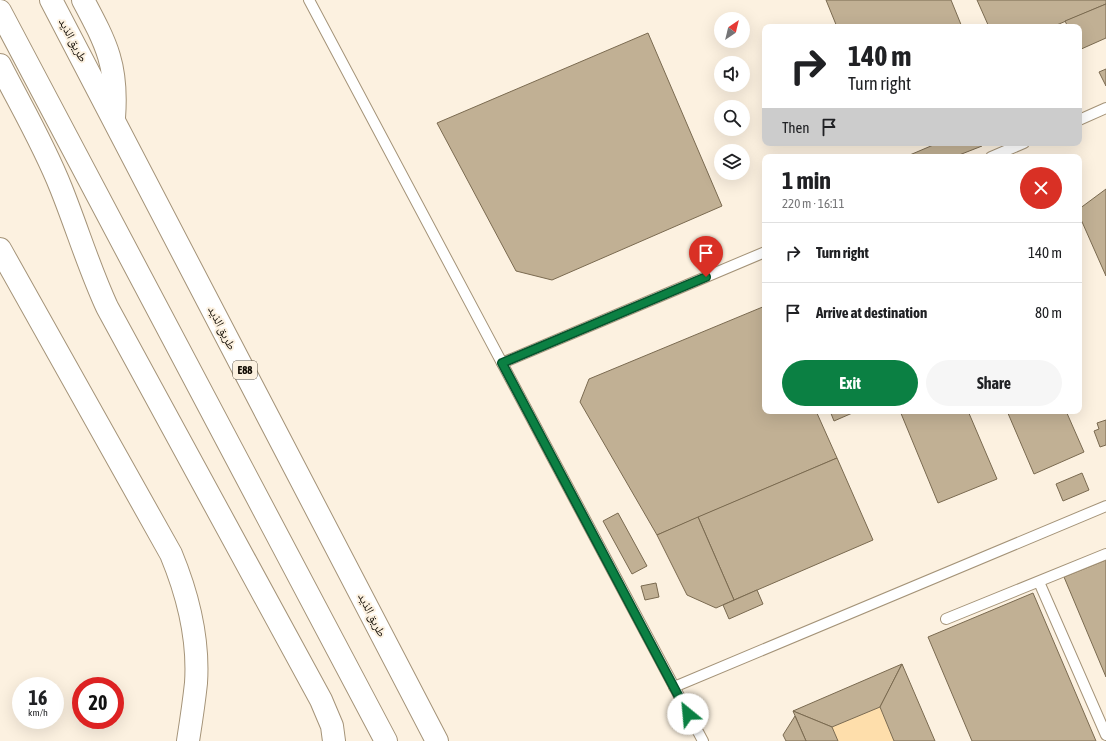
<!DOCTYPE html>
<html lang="en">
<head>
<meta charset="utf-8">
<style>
	body { margin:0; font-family:"Asap Condensed","Noto Naskh Arabic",sans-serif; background:#f6f6f6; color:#202124; height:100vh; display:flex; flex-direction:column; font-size:15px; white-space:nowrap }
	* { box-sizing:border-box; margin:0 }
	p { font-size:13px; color:#757577 }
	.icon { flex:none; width:22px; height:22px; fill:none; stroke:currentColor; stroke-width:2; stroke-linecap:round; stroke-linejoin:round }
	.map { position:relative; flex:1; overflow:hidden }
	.sheet { position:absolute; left:762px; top:154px; width:320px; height:260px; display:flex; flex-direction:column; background:#fff; border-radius:8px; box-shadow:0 4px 16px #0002 }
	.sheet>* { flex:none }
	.top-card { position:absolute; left:762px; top:24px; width:320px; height:122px; border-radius:8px; box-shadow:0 4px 16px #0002; background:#fff; color:#202124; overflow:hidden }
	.needle { width:26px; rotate:35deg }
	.controls { position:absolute; left:714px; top:12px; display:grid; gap:8px }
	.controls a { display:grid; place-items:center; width:36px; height:36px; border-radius:50%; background:#fff; box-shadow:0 4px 16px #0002; font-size:20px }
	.speed { position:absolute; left:12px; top:677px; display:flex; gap:8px; font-size:20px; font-weight:700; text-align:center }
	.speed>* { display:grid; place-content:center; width:52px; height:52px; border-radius:50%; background:#fff; box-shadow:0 4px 16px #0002; line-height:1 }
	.speed small { font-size:10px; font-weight:400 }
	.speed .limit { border:6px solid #d22; background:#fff; color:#111 }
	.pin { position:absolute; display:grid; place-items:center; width:34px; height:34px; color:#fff; margin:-41px -17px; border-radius:50% 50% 50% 0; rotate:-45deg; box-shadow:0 0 4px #0007 }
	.pin .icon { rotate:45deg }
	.me { position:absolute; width:44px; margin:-22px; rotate:332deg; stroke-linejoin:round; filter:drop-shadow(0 0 3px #0008) }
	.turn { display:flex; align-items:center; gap:14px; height:84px; padding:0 20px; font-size:18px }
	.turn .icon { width:52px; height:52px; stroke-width:2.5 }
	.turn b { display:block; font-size:28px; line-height:34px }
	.then { display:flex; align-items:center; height:38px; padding:0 20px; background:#0003; gap:8px; font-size:15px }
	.round { display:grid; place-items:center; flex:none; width:42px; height:42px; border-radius:21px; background:#f6f6f6 }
	.headline { display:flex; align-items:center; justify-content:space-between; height:68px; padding:0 20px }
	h1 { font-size:24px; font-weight:700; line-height:30px }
	.action { display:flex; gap:8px; margin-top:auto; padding:8px 20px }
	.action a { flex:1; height:46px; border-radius:24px; background:#0b8043; color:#fff; font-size:16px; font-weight:700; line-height:46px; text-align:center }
	.action a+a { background:#f6f6f6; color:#202124 }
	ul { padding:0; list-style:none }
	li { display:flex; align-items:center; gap:12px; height:60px; padding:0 20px; border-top:1px solid #e0e0e0 }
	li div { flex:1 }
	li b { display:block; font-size:15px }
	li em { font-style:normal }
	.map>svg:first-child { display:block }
	.green { fill:#fedeab }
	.building { fill:#c1b094; stroke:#7a6a50 }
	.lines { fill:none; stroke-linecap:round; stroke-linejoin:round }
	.lane-casing { stroke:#a49378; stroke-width:12 }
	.secondary-casing { stroke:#a49378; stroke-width:24 }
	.highway-casing { stroke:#a49378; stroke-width:24 }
	.lane { stroke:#fff; stroke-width:10 }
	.secondary { stroke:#fff; stroke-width:22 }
	.highway { stroke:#fff; stroke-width:22 }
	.route-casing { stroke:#07532c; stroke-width:10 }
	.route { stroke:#0b8043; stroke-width:7 }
	.labels { text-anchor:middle; stroke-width:4; stroke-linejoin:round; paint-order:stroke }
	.shield { fill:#fcf1e0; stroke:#585045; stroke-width:1 }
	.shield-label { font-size:11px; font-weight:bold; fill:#110b03 }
	.street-label { font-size:12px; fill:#110b03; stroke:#fcf1e0 }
</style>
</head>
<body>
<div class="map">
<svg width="1106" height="741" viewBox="0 0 1106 741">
	<rect width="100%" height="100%" fill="#fcf1e0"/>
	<path class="green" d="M880,707L894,741H838L832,727Z"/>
	<g class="building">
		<path d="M826,0H951L962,27H837Z"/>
		<path d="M977,0H1106V4L1052,27H989Z"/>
		<path d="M1106,4V38L1079,50V27H1068L1065,21Z"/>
		<path d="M648,33L722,206L552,280L516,271L437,123Z"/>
		<path d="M1106,69V86L1099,72Z"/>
		<path d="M938,143H981L982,146L954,157H905Z"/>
		<path d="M1106,189V276L1079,215V209Z"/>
		<path d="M765,306V411H816L837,458L657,535L580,402L589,379Z"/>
		<path d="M830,411H857L834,421Z"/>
		<path d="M900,411H968L997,479L938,503Z"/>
		<path d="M1007,411H1066L1084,452L1034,474Z"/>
		<path d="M1106,420V445L1100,447L1094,431L1099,429L1097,423Z"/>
		<path d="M837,458L873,540L734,600L698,517Z"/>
		<path d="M1082,473L1089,490L1063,501L1056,484Z"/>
		<path d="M618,513L647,566L632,574L603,521Z"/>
		<path d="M698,517L734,600L716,608L687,595L657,535Z"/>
		<path d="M1106,560V677L1064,577Z"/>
		<path d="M656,583L659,597L645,600L641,586Z"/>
		<path d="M757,590L763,604L729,619L723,605Z"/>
		<path d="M1033,593L1096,741H972L928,637Z"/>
		<path d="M902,664L880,707L832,727L793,711Z"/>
		<path d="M902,664L935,741H894L880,707Z"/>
		<path d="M793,711L832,727L838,741H806Z"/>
		<path d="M795,716L806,741H786L783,735Z"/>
	</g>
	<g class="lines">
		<defs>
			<g id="lane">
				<path d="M309,0L703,741"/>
				<path d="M1079,120L1106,108"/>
				<path d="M991,157L1024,143"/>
				<path d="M502,363L765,252"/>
				<path d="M1039,582L1106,735"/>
				<path d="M946,619L1106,554"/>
				<path d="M674,687L1106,506"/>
			</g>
			<path id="secondary" d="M0,249L171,554C188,595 199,638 196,683C194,702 191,722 188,741"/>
			<g id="highway">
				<path d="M51,0L437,741"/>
				<path d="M83,0C107,45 118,66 114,118"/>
				<path d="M0,11L386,741"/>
				<path d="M0,65C21,106 44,145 61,188C77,228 89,268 107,307L321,700L332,726L334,741"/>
			</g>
		</defs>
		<use href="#lane" class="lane-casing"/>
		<use href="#secondary" class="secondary-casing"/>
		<use href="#highway" class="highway-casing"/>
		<use href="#lane" class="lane"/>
		<use href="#secondary" class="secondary"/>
		<use href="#highway" class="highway"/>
	</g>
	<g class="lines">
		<defs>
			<path id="route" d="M688,714L502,363L706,277"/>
		</defs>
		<use href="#route" class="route-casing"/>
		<use href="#route" class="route"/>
	</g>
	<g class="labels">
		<rect class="shield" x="233" y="361" width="24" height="18" rx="3"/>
		<g class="shield-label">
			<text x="245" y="374">E88</text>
		</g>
		<g class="street-label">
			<text transform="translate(73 40) rotate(62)" y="4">طريق الذيد</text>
			<text transform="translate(222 328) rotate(63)" y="4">طريق الذيد</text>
			<text transform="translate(372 615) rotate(63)" y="4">طريق الذيد</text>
		</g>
	</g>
</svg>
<div class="controls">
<a><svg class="needle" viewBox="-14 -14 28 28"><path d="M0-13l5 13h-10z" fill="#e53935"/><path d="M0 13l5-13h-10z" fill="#757577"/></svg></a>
<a><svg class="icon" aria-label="sound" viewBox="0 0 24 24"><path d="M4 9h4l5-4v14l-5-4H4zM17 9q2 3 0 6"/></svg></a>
<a><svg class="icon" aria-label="search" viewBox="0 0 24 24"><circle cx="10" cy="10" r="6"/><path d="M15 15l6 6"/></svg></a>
<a><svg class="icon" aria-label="layers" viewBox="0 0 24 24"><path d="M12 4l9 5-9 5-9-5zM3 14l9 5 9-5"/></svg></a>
</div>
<div class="speed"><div>16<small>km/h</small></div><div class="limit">20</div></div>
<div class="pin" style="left:706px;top:277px;background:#d93025"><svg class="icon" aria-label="arrive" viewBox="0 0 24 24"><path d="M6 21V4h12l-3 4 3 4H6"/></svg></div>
<svg class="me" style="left:688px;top:714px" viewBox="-20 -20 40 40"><circle r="19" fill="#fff"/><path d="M0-13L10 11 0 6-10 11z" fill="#0b8043"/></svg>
<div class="top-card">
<div class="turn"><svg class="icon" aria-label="right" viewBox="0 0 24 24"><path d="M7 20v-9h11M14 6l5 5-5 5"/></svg><div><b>140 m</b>Turn right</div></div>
<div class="then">Then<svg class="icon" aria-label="arrive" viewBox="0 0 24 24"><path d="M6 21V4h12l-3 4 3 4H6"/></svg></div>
</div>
<section class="sheet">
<div class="headline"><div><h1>1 min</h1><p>220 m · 16:11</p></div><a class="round" style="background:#d93025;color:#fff"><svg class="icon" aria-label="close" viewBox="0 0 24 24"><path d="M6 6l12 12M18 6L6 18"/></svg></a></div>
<ul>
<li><svg class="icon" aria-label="right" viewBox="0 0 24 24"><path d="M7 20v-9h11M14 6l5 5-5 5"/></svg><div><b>Turn right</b></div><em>140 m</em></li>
<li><svg class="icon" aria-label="arrive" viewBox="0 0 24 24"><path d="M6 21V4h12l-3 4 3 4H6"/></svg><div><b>Arrive at destination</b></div><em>80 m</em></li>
</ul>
<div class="action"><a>Exit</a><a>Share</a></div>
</section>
</div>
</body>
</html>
